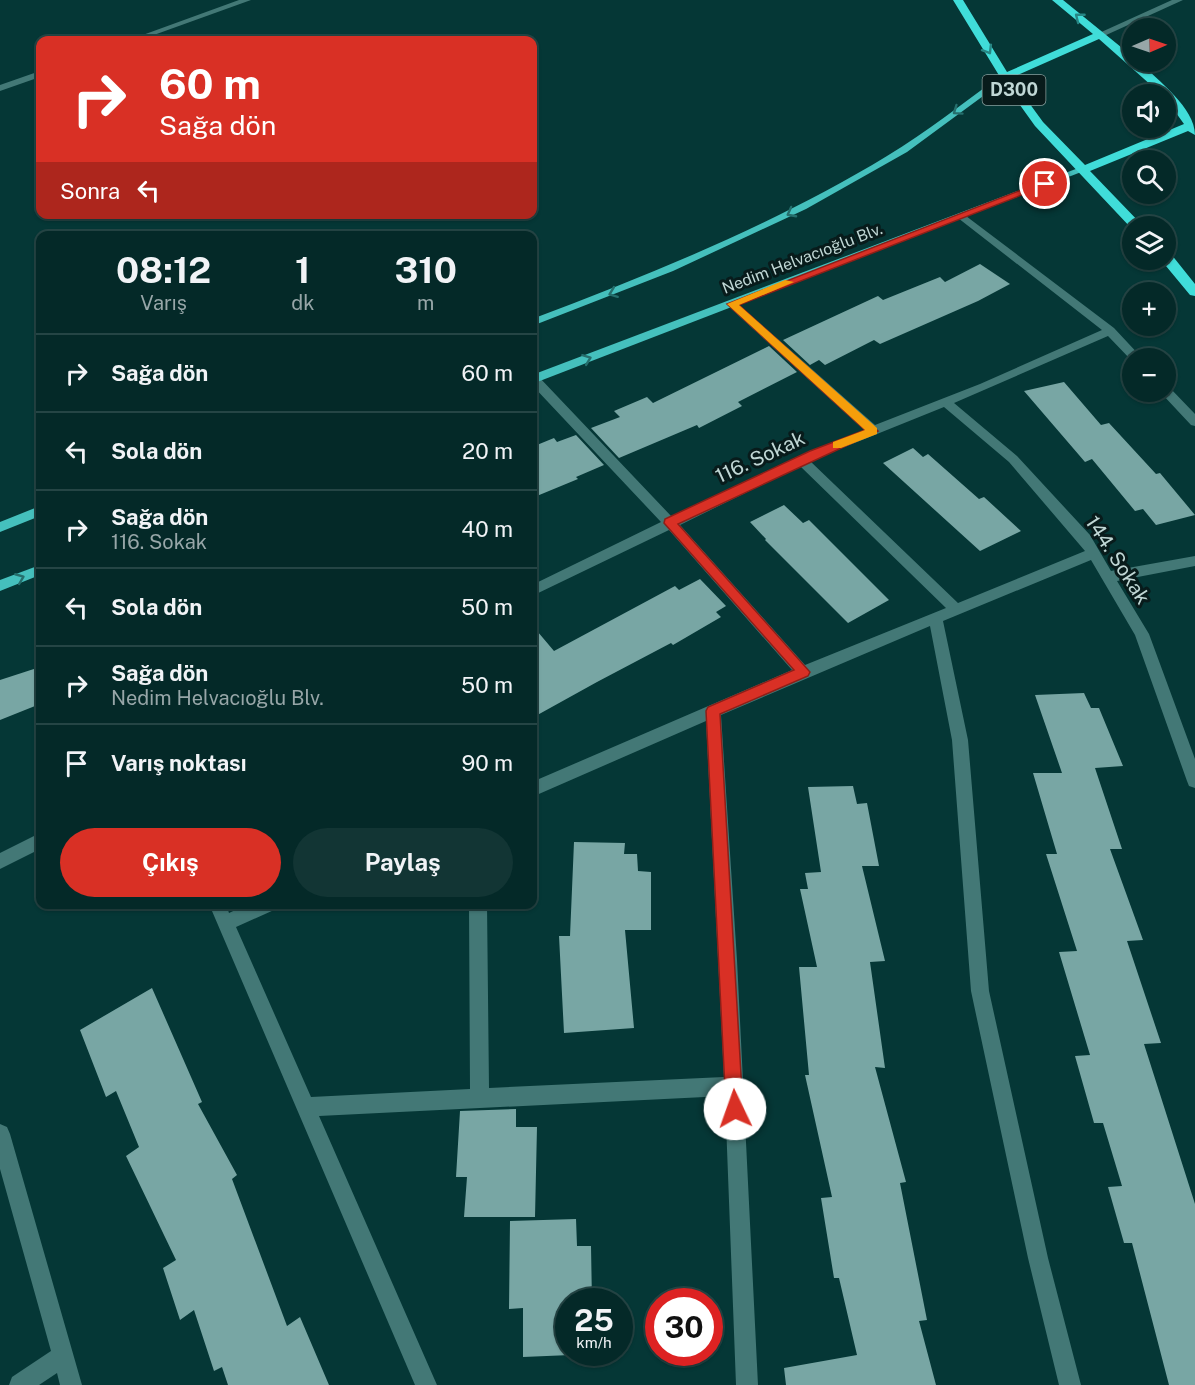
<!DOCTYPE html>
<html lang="tr">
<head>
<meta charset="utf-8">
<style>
	body { margin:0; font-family:"Public Sans",sans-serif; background:#123534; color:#f1f3f6; height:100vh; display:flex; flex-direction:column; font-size:22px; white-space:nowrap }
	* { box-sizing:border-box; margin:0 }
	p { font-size:20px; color:#97a6a8 }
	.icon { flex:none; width:33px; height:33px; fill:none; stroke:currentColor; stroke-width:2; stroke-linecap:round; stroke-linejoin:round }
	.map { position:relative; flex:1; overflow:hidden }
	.side { position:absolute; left:36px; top:231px; width:501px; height:678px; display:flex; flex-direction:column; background:#042928; border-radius:12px; box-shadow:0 2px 4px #0004,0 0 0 2px #254545 }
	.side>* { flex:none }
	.banner { position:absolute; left:36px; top:36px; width:501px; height:183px; border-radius:12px; box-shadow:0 2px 4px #0004,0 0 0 2px #254545; background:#d93025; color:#fff; overflow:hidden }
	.needle { width:39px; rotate:88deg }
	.tools { position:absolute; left:1122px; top:18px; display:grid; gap:12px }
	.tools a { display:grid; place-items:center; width:54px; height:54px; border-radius:50%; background:#042928; box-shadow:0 2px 4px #0004,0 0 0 2px #254545; font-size:30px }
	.speed { position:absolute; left:555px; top:1288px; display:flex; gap:12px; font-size:30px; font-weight:700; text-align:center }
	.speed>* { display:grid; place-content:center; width:78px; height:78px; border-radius:50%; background:#042928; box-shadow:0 2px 4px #0004,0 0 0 2px #254545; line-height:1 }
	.speed small { font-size:15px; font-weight:400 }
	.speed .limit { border:9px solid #d22; background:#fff; color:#111 }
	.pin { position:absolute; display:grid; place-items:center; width:51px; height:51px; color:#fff; margin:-26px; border:3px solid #fff; border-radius:50%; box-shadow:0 2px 6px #0007 }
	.me { position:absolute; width:66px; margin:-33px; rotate:357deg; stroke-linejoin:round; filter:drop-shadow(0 0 4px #0008) }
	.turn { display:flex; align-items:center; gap:21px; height:126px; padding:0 24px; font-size:27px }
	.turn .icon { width:78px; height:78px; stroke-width:2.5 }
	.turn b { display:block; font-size:42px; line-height:51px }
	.then { display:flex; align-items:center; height:57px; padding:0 24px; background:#0003; gap:12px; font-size:22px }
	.eta { display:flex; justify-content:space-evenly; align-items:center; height:102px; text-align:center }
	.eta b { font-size:36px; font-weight:700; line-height:42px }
	.cta { display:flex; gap:12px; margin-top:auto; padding:12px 24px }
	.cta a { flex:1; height:69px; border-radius:36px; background:#d93025; color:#fff; font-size:24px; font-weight:700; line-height:69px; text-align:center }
	.cta a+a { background:#123534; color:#f1f3f6 }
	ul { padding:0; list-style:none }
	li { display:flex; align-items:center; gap:18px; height:78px; padding:0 24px; border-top:2px solid #254545 }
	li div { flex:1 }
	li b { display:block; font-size:22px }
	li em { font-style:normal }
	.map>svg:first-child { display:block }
	.building { fill:#78a6a4 }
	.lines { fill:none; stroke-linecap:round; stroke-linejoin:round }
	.minor { fill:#437876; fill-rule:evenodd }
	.major { fill:#45c0bd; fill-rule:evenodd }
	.highway { fill:#40ddd9; fill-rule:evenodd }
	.oneway { stroke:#278684 }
	.oneway2 { stroke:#266e6c }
	.route { fill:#d93025; stroke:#8d1f18; stroke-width:1.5 }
	.slow { fill:#f59e0b }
	.labels { text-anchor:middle; stroke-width:6; stroke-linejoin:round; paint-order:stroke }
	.far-street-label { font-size:16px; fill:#c0d7d5; stroke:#081b1b }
	.shield { fill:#081b1b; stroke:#899f9d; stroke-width:1.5 }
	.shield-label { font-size:18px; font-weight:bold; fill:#c0d7d5 }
	.street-label { font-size:20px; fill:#c0d7d5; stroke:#081b1b }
</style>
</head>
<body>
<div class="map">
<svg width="1195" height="1385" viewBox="0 0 1195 1385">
	<rect width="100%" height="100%" fill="#053736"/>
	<g class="building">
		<path d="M980,264L1010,284L978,301L880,344L874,340L825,365L819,360L810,365L783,340L878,296L883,300L940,277L945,282Z"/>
		<path d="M769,346L797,372L738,402L742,406L699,428L697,425L619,458L591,428L620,417L614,411L647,397L653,403Z"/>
		<path d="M1064,382L1101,425L1109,423L1156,474L1160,473L1195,515L1156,525L1143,509L1135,511L1092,459L1085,462L1024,391Z"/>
		<path d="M576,435L604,465L576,477L578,479L532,498V447L554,438L557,442Z"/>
		<path d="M913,448L923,457L928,454L979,499L984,497L1021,531L980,551L883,463Z"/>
		<path d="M784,505L803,523L809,520L889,600L848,623L765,540L766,539L750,522Z"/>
		<path d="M700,579L726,606L716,612L721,617L673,645L671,643L597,682L532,718V625L554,651L675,586L679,590Z"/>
		<path d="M40,667V704L0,720V680Z"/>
		<path d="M1084,693L1091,708H1099L1123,766L1095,768L1122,849H1110L1143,940L1127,941L1161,1043L1144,1044L1195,1204V1385H1169L1132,1243H1124L1108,1187L1122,1186L1103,1123H1094L1075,1056L1090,1055L1059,952L1077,951L1046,854H1057L1033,773H1062L1035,695Z"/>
		<path d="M853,786L857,804L867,803L879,866H862L885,961L870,962L885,1068L875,1067L906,1182L900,1183L927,1320L919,1321L936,1385H786L784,1368L857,1355L839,1278H834L821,1198L832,1197L805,1075H809L799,967H817L800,889H808L805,873L821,872L808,787Z"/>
		<path d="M574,842L625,843L624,854H637L638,871L651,872V930H625L634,1028L564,1033L559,936H570Z"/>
		<path d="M152,988L202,1102L198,1104L237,1175L232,1179L287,1326L300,1317L329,1385H228L222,1367L214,1371L194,1310L180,1320L163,1268L176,1260L126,1156L139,1147L116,1091L106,1097L80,1030Z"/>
		<path d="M516,1109V1127H537L535,1217H464L467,1177H456L460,1111Z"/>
		<path d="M576,1219L577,1246H591L592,1302H568V1353L594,1354L523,1357V1308L509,1309L510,1221Z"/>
	</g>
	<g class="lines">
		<g class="minor">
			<path d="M239,0H251L140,40H129Z"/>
			<path d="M1172,0H1183L1104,36L1097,34Z"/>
			<path d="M40,71V77L0,91V85Z"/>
			<path d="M962,213L1114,328L1142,358H1132V361L1108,336L954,403L1017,456L1090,535L1111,571L1195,556V566L1117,581L1149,634L1195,759V788L1189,786L1187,781L1135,635L1091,560L943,621L968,740L989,991L1048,1258L1081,1385H1059L1028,1258L971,991L952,740L930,626L721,715L737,960L758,1385H736L725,1096L319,1116L437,1385H415L209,904H226L229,913L248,904H276L274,910L236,927L311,1097L470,1089L469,904H487L489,1088L724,1077L706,721L532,797V782L792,670L669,530L532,596V585L661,522L532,385V376H538L672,517L810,451L864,430L728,306V302H736L875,425L980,384L1102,330L958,218V214ZM944,407L1009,462L1085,551L958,603L810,461ZM800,466L946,608L805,665L680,525Z"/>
			<path d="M1166,387L1170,388L1195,414V426L1191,425L1162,394L1160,392H1166Z"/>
			<path d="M40,833V849L0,869V853Z"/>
			<path d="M0,1124L7,1127L10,1134L82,1385H60L57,1373L39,1385H9L12,1377L51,1351L0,1169Z"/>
		</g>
		<g class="major">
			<path d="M1002,75L1009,77L907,152L806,209L673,271L532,326V319C654,273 775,224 887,156C927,132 964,102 1002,75Z"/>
			<path d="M1081,167L1089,169L532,384V375Z"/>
			<path d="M40,506V516L0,532V522Z"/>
			<path d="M40,565V575L0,591V580Z"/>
		</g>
		<g class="highway">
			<path d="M953,0H963L1007,72L1093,34L1052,0H1063L1132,56V62H1139C1158,80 1195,108 1195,135L1188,131L1090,171L1143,226H1132V229L1035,126L1000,77ZM1099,39L1161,94H1166V99L1184,124L1085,165L1043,122L1011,78Z"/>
			<path d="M1166,253L1171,254L1195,284V296L1190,295L1161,260H1166Z"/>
		</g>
	</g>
	<defs><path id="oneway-chevron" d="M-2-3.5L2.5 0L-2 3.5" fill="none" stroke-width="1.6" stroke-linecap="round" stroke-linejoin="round" transform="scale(1.5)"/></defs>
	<g class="oneway">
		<use href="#oneway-chevron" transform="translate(1079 17) rotate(-142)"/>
		<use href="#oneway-chevron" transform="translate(988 50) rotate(59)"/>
	</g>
	<g class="oneway2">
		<use href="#oneway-chevron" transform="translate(957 111) rotate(145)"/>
		<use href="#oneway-chevron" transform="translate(791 213) rotate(152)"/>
		<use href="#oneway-chevron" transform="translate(613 293) rotate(159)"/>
		<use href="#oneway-chevron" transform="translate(587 359) rotate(-21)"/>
		<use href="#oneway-chevron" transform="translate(20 578) rotate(-22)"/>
	</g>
	<path class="route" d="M1042,182L1050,184L739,305L878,431L678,524L810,672L808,676L720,714L743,1109L741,1116L735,1118L729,1116L726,1109L706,711L708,707L794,670L664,523L665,519L810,451L865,430L727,304Z"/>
	<path class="slow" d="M785,280L794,282L739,305L877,428V434L841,448H833V442L865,430L727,304Z"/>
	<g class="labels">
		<g class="far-street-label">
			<text transform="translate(802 258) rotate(-21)" y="6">Nedim Helvacıoğlu Blv.</text>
		</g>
		<rect class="shield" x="982.5" y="75" width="63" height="30" rx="4.5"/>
		<g class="shield-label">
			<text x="1014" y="96">D300</text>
		</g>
		<g class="street-label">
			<text transform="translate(760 457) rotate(-25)" y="7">116. Sokak</text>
			<text transform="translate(1118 560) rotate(57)" y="7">144. Sokak</text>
		</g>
	</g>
</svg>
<div class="tools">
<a><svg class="needle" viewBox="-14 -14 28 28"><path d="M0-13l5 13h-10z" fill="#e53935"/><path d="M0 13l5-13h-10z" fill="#97a6a8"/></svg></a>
<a><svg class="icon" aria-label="sound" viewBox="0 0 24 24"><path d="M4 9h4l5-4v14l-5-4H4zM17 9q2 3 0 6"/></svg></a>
<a><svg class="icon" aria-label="search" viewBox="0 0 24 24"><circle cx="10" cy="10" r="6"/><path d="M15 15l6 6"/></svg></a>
<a><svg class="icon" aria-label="layers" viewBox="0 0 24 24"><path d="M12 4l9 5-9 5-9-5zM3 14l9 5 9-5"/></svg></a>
<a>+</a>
<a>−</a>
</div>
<div class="speed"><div>25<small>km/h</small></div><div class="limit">30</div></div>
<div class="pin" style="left:1045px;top:184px;background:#d93025"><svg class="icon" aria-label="arrive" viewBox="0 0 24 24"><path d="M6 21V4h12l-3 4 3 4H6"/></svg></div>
<svg class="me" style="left:735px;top:1109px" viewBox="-20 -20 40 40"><circle r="19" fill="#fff"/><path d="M0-13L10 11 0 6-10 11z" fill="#d93025"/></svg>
<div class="banner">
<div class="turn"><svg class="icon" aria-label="right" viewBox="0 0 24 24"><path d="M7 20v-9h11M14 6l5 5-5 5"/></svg><div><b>60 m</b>Sağa dön</div></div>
<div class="then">Sonra<svg class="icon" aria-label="left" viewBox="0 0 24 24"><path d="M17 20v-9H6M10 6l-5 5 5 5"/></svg></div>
</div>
<section class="side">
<div class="eta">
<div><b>08:12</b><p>Varış</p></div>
<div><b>1</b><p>dk</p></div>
<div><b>310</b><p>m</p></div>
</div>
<ul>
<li><svg class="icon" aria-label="right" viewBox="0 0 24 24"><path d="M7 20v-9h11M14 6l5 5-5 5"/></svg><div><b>Sağa dön</b></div><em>60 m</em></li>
<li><svg class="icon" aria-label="left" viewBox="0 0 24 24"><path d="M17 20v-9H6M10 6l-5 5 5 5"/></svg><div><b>Sola dön</b></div><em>20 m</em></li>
<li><svg class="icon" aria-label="right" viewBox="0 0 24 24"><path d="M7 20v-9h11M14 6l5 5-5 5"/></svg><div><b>Sağa dön</b><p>116. Sokak</p></div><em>40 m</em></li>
<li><svg class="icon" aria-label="left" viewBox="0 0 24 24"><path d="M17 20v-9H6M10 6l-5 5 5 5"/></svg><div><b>Sola dön</b></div><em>50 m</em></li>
<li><svg class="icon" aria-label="right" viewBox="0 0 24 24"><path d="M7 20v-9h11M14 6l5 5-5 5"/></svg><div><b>Sağa dön</b><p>Nedim Helvacıoğlu Blv.</p></div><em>50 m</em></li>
<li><svg class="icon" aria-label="arrive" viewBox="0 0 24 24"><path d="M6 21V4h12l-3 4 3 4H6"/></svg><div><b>Varış noktası</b></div><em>90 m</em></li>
</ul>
<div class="cta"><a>Çıkış</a><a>Paylaş</a></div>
</section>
</div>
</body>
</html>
